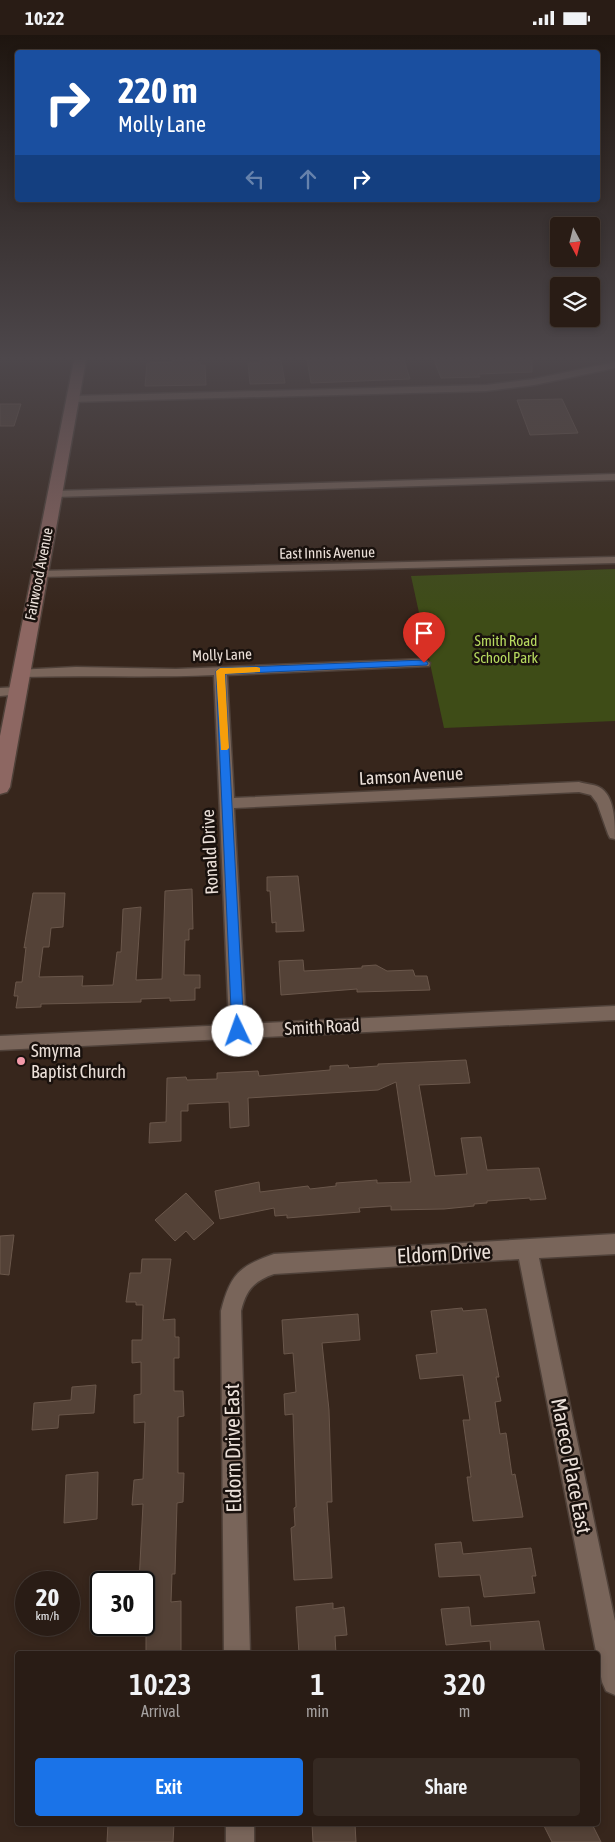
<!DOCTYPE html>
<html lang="en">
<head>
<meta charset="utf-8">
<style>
	body { margin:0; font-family:"Asap Condensed",sans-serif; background:#352922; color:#f1f3f6; height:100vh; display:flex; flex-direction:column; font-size:19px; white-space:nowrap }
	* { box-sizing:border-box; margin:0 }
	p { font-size:16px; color:#a5a1a0 }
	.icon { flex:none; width:28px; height:28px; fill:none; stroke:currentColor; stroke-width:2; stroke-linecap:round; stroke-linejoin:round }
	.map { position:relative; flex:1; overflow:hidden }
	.details { position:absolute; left:15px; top:1616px; width:585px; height:175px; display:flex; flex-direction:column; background:#291c15; border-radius:5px; box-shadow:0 2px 8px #0003,0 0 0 1px #453a34 }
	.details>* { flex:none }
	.hud { position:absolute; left:15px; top:15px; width:585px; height:152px; border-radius:5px; box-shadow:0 2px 8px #0003,0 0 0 1px #453a34; background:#1a4fa0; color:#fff; overflow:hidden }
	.needle { width:32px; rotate:173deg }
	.tools { position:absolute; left:550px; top:182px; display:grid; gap:10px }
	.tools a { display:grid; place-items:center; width:50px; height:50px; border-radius:5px; background:#291c15; box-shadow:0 2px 8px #0003,0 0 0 1px #453a34; font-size:25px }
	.speed { position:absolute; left:15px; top:1536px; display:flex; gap:10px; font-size:25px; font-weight:700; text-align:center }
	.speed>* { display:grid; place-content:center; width:65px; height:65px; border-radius:50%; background:#291c15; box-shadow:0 2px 8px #0003,0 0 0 1px #453a34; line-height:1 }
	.speed small { font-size:12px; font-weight:400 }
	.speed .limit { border:2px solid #111; border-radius:8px; background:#fff; color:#111 }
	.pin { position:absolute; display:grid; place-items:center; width:42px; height:42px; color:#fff; margin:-51px -21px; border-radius:50% 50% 50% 0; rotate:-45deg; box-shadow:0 0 5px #0007 }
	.pin .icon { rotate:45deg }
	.me { position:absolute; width:55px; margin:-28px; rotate:357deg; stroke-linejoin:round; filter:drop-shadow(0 0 4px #0008) }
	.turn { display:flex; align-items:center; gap:18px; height:105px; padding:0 20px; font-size:22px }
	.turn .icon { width:65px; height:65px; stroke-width:2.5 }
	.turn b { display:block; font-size:35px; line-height:42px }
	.lanes { display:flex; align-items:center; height:48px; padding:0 20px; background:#0003; justify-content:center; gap:25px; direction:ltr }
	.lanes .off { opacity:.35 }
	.eta { display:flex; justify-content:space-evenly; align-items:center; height:85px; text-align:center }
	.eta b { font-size:30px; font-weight:600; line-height:35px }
	.button { display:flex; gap:10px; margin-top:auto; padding:10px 20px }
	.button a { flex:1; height:58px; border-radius:5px; background:#1a73e8; color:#fff; font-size:20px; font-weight:600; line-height:58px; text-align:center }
	.button a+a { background:#352922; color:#f1f3f6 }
	.status { display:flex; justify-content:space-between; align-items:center; height:35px; padding:0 25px; background:#291c15; direction:ltr }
	.status svg { height:14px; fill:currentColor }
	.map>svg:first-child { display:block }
	.green { fill:#3e4c17 }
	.building { fill:#544237; stroke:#6a574b }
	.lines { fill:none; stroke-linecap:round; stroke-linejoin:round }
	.street-casing { stroke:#4f4139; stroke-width:3 }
	.secondary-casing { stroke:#4f4139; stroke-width:3 }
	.street { fill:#79655a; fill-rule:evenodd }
	.secondary { fill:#8d6762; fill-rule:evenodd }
	.route { fill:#1a73e8; stroke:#114b97 }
	.slow { fill:#f59e0b }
	.poi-dot { fill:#f39aa9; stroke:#19110d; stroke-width:2 }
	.labels { text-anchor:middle; stroke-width:5; stroke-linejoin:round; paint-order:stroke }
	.far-street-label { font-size:15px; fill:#ebe0d9; stroke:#19110d }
	.far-park-label { font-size:15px; fill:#b6d95f; stroke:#19110d }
	.street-label { font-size:18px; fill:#ebe0d9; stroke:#19110d }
	.poi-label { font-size:18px; fill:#ebe0d9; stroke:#19110d; text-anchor:start }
	.near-street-label { font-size:21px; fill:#ebe0d9; stroke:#19110d }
</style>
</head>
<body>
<div class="status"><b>10:22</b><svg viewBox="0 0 49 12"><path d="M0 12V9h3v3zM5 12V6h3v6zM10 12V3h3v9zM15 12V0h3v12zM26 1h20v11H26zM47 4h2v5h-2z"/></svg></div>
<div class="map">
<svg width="615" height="1807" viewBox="0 0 615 1807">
	<rect width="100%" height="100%" fill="#37261c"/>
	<path class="green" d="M615,534V686L444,693L411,541Z"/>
	<g class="building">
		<path d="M173,325H193L200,327V330H205L206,350L145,351L147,328L173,327Z"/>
		<path d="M260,325H281L285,348L250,349L248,328H260Z"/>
		<path d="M307,325H404L410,344L311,348Z"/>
		<path d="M434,325H532V337L478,339L480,342L441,343Z"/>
		<path d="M562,364L578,398L530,400L517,365Z"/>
		<path d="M0,369H21L14,391H0Z"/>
		<path d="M298,841L304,896L276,897V887L272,888L270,856H267V842Z"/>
		<path d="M192,854L193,894H189V905H185L184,940H200V953H195V965L170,966V963L141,964V967L41,969V972L16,973L18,961H14L16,947H22L26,912L24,913L33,858H65L63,892L51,893L49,912H43L39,942L83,941L82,951L113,950L117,917H121L123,874L141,872L136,945L162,944L165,856Z"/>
		<path d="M303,925L304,936L362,933V931L376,930L387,936L413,935L415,941H427L430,955L357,957V954L281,960L279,926Z"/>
		<path d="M466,1025L470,1048L419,1050L435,1141L467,1139L461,1103L481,1102L487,1135L539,1133L546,1164L530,1165V1163L487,1166V1168L474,1169V1171L444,1174L391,1175V1171L359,1173L360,1177L287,1183V1180L275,1181L274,1173L220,1184L215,1156L259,1147L260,1157L308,1151L310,1154L336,1151V1148L377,1145V1148L411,1147L396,1047L378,1055L248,1063L249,1091L230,1093L229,1067L188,1069V1076H181V1106L149,1108L150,1088L166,1087L167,1043L186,1042L187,1045L217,1044V1038L258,1036L259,1041L330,1035V1031L348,1030L349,1033L378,1031V1029Z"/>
		<path d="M186,1158L214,1188L194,1205L186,1196L175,1206L155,1185Z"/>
		<path d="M14,1200L9,1240L0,1239V1201Z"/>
		<path d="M142,1224H171L163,1285L175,1284V1302H179V1323H174V1356H183L184,1381L178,1382V1438H184L183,1467L177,1468L175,1539H172L171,1567L181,1566V1619H146V1559H144V1548H139L143,1469L132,1470L134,1445L143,1444L145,1387L134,1388V1360L141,1359V1327L132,1328V1305H142L143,1270H136V1267H126L130,1238H141Z"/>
		<path d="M462,1273L463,1276L486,1274L499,1342H496L501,1366L495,1367L500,1399L506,1398L512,1440L515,1439L523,1482L473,1486L467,1442H471L463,1385H470L463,1340L420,1344L416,1320L437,1318L431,1276Z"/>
		<path d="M358,1279L360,1305L322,1308L329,1375L332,1467H327L332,1543L294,1545L291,1493L295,1491L294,1473L296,1472L293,1379L285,1380L284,1359L296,1357L293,1318L284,1319L282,1285Z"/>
		<path d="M96,1350L94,1378L59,1380L58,1393L32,1395L34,1368L71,1365L72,1352Z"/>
		<path d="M98,1437L97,1484L64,1488L66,1440Z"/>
		<path d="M461,1507L463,1519L531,1513L536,1541H532L535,1558L484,1562L480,1540L439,1542L435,1509Z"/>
		<path d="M333,1568V1574L344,1572L347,1600L335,1601L336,1619H299L296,1572Z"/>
		<path d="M469,1572L471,1591L539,1586L545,1619H491L490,1606L446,1610L441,1574Z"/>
		<path d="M108,1789H174L173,1807H107Z"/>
		<path d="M312,1789H355L356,1807H313Z"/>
		<path d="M543,1789H592L601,1807H552Z"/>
	</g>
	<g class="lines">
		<defs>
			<g id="street">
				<path d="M615,327V333L534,350L486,356L72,367L67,364L72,361L486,350L534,344Z"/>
				<path d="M615,439V445L54,462L49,459L54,456Z"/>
				<path d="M615,522V528L39,542L33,539L39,536Z"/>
				<path d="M424,624L430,628L429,631L227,640L234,763L579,747C585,749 593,749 599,752C615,760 615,788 615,804L610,803L608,799L597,768L591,760L579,757L234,773L246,989L615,971V985L0,1015V1001L229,990L214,640C150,643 85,640 21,642L15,638L16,635L76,632L176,634Z"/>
				<path d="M18,652L23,653L25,656L23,659L0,661V653Z"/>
				<path d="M615,1199V1219L539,1223L615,1586V1660L606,1656L602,1647L519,1224L274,1239C254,1246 246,1255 241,1276L250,1619H224L221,1276C230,1240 239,1231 274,1219Z"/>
				<rect x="226" y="1789" width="28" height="18"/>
			</g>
			<path id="secondary" d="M74,325H86L10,752L7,757L0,759V701Z"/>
		</defs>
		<use href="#street" class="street-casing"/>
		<use href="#secondary" class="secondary-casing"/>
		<use href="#street" class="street"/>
		<use href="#secondary" class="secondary"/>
	</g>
	<linearGradient id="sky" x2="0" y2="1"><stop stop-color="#1e150f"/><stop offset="0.56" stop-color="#4d474b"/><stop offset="1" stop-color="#4d474b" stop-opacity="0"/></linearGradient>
	<rect width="615" height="578" fill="url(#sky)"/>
	<path class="route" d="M424,625L428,628L427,630L225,639L244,996L242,999H234L232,996L216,636L220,633Z"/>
	<path class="slow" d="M257,632L260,633V637L225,639L229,713L227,715H221L216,636L220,633Z"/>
	<circle class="poi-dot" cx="21" cy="1026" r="5"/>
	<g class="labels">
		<g class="far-street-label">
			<text transform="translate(327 518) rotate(-1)" y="5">East Innis Avenue</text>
			<text transform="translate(39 539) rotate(-79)" y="5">Fairwood Avenue</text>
			<text transform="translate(222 620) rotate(-2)" y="5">Molly Lane</text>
		</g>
		<g class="far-park-label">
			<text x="506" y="611">Smith Road<tspan x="506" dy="17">School Park</tspan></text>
		</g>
		<g class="street-label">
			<text transform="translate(411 741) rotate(-3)" y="6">Lamson Avenue</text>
			<text transform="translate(210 817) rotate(-93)" y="6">Ronald Drive</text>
			<text transform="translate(322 992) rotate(-3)" y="6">Smith Road</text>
		</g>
		<g class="poi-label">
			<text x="31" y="1022">Smyrna<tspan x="31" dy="21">Baptist Church</tspan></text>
		</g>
		<g class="near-street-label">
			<text transform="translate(444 1219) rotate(-3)" y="7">Eldorn Drive</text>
			<text transform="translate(233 1413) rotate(-91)" y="7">Eldorn Drive East</text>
			<text transform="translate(571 1431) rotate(79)" y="7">Mareco Place East</text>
		</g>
	</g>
</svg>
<div class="tools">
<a><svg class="needle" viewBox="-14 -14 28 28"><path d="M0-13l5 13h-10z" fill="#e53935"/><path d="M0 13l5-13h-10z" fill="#a5a1a0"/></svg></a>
<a><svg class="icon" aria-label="layers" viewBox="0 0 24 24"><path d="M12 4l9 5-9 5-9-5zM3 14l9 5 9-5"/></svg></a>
</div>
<div class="speed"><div>20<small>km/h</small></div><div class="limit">30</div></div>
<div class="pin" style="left:424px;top:628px;background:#d93025"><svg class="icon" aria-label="arrive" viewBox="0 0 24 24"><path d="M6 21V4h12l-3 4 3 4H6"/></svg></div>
<svg class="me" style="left:238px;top:996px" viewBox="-20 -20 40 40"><circle r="19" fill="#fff"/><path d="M0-13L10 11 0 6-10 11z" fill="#1a73e8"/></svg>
<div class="hud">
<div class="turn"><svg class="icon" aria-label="right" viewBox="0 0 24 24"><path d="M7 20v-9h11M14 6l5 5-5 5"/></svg><div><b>220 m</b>Molly Lane</div></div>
<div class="lanes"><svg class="icon off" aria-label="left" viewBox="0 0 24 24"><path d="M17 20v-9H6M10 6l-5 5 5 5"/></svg><svg class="icon off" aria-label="ahead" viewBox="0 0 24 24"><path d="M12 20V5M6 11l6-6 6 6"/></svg><svg class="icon" aria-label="right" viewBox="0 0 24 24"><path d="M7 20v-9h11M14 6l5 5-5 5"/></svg></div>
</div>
<section class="details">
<div class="eta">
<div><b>10:23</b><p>Arrival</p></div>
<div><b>1</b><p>min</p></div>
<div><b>320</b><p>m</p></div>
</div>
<div class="button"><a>Exit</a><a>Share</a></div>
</section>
</div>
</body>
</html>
